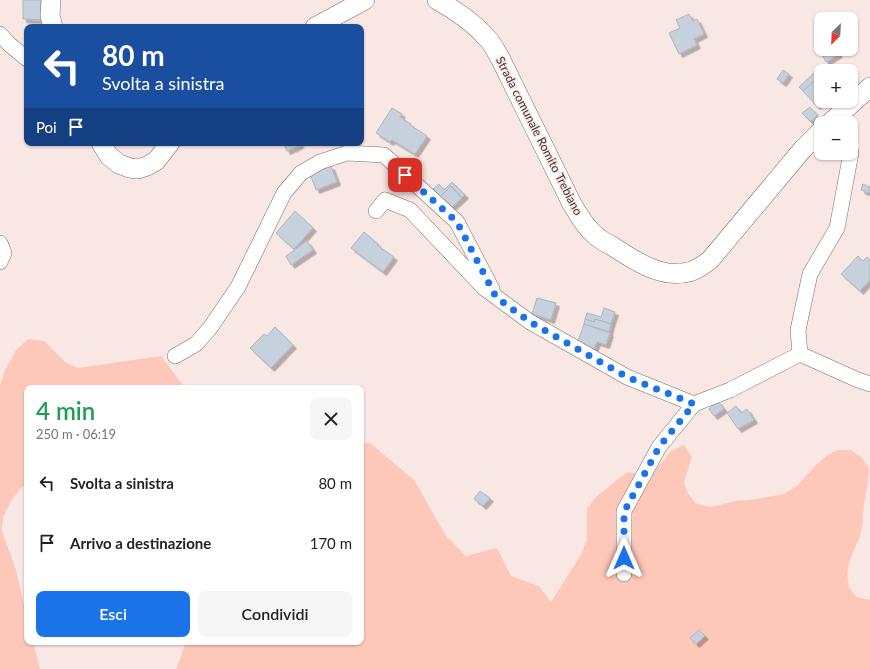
<!DOCTYPE html>
<html lang="it">
<head>
<meta charset="utf-8">
<style>
	body { margin:0; font-family:Lato,sans-serif; background:#f6f6f6; color:#222; height:100vh; display:flex; flex-direction:column; font-size:15px; white-space:nowrap }
	* { box-sizing:border-box; margin:0 }
	p { font-size:13px; color:#767676 }
	.icon { flex:none; width:22px; height:22px; fill:none; stroke:currentColor; stroke-width:2; stroke-linecap:round; stroke-linejoin:round }
	.map { position:relative; flex:1; overflow:hidden }
	.drawer { position:absolute; left:24px; top:385px; width:340px; height:260px; display:flex; flex-direction:column; background:#fff; border-radius:8px; box-shadow:0 1px 3px #0004 }
	.drawer>* { flex:none }
	.banner { position:absolute; left:24px; top:24px; width:340px; height:122px; border-radius:8px; box-shadow:0 1px 3px #0004; background:#1a4fa0; color:#fff; overflow:hidden }
	.needle { width:26px; rotate:204deg }
	.fabs { position:absolute; left:814px; top:12px; display:grid; gap:8px }
	.fabs a { display:grid; place-items:center; width:44px; height:44px; border-radius:8px; background:#fff; box-shadow:0 1px 3px #0004; font-size:20px }
	.pin { position:absolute; display:grid; place-items:center; width:34px; height:34px; color:#fff; margin:-17px; border-radius:8px; box-shadow:0 2px 6px #0006 }
	.me { position:absolute; width:44px; margin:-22px; rotate:0deg; stroke-linejoin:round; filter:drop-shadow(0 0 3px #0008) }
	.turn { display:flex; align-items:center; gap:14px; height:84px; padding:0 12px; font-size:18px }
	.turn .icon { width:52px; height:52px; stroke-width:2.5 }
	.turn b { display:block; font-size:28px; line-height:34px }
	.then { display:flex; align-items:center; height:38px; padding:0 12px; background:#0003; gap:8px; font-size:15px }
	.round { display:grid; place-items:center; flex:none; width:42px; height:42px; border-radius:8px; background:#f6f6f6 }
	.head { display:flex; align-items:center; justify-content:space-between; height:68px; padding:0 12px }
	h1 { font-size:24px; font-weight:600; line-height:30px; color:#1e9e55 }
	.primary-button { display:flex; gap:8px; margin-top:auto; padding:8px 12px }
	.primary-button a { flex:1; height:46px; border-radius:8px; background:#1a73e8; color:#fff; font-size:16px; font-weight:600; line-height:46px; text-align:center }
	.primary-button a+a { background:#f6f6f6; color:#222 }
	ul { padding:0; list-style:none }
	li { display:flex; align-items:center; gap:12px; height:60px; padding:0 12px }
	li div { flex:1 }
	li b { display:block; font-size:15px }
	li em { font-style:normal }
	.map>svg:first-child { display:block }
	.green { fill:#fdc8b9 }
	.building { fill:#c6d1dd; stroke:#abb6c1; filter:url(#shadow) }
	.lines { fill:none; stroke-linecap:round; stroke-linejoin:round }
	.minor-casing { stroke:#7d6d69; stroke-width:16 }
	.tertiary-casing { stroke:#7d6d69; stroke-width:20 }
	.minor { stroke:#fff; stroke-width:15 }
	.tertiary { stroke:#fff; stroke-width:19 }
	.route { stroke:#1a73e8; stroke-width:7; stroke-dasharray:0 12.6 }
	.labels { text-anchor:middle; stroke-width:3; stroke-linejoin:round; paint-order:stroke }
	.street-label { font-size:12px; fill:#3e3735; stroke:#f8e7e2 }
</style>
</head>
<body>
<div class="map">
<svg width="870" height="669" viewBox="0 0 870 669">
	<defs>
		<filter id="shadow"><feDropShadow dx="3.5" dy="3.5" stdDeviation="0" flood-color="#0004"/></filter>
	</defs>
	<rect width="100%" height="100%" fill="#f8e7e2"/>
	<g class="green">
		<path d="M28,339L44,341L65,362L78,368L161,356L185,388H27V484L21,488L11,501L3,517L2,531L16,570L27,618V642H33L40,669H0V385L5,370L16,350Z"/>
		<path d="M361,443H370L414,480L446,536L466,556L497,548L511,576L539,586L551,602L582,553L587,539V509L595,498L617,480L628,472L641,474L654,472L671,451L684,445L692,457L684,482L688,493L695,503L709,507L721,505L735,501L757,499L784,494L797,486L815,466L826,456L837,450H851L862,458L869,468L868,482L863,510V522L860,536L850,560L847,573L849,587L856,597L870,600V669H176L186,642H361Z"/>
	</g>
	<g class="building">
		<path d="M23,0H41V20L23,19Z"/>
		<path d="M689,14L693,21L697,19L704,34L694,39L697,45L679,54L669,33L680,28L676,20Z"/>
		<path d="M824,49H836L839,54L826,62L821,53L826,51Z"/>
		<path d="M783,70L789,74L783,83L777,79Z"/>
		<path d="M815,72L820,76L803,91L799,87Z"/>
		<path d="M820,76L821,78V101H822L817,106L803,91Z"/>
		<path d="M810,107L817,115L811,122L802,113Z"/>
		<path d="M392,108L402,114L400,117L411,124L410,125L427,136L415,154L392,140L390,142L376,133Z"/>
		<path d="M283,143H300V145L287,151Z"/>
		<path d="M331,166L337,182L316,190L310,174Z"/>
		<path d="M452,182L465,195L462,198L451,186L440,197L433,189L439,184L444,190Z"/>
		<path d="M863,184L870,187L869,193L861,190Z"/>
		<path d="M451,186L462,198L451,208L440,197Z"/>
		<path d="M295,211L313,228L294,249L276,233Z"/>
		<path d="M364,232L378,244L377,245L394,257L383,272L351,248Z"/>
		<path d="M307,241L313,250L291,265L286,256Z"/>
		<path d="M858,256L863,261L867,257L870,260V280L860,291L841,274Z"/>
		<path d="M537,298L556,303L551,320L532,314Z"/>
		<path d="M604,308L615,312L611,324L595,319L594,322L585,319L587,313L601,317Z"/>
		<path d="M585,319L594,322L595,319L611,324L609,332L584,324Z"/>
		<path d="M584,324L610,333L606,345L597,342L594,349L577,344Z"/>
		<path d="M275,327L293,345L271,368L250,348L264,334L267,336Z"/>
		<path d="M718,401L724,409L714,416L709,409Z"/>
		<path d="M736,406L741,413L747,409L754,420L738,429L727,413Z"/>
		<path d="M480,491L490,498L483,506L474,499Z"/>
		<path d="M699,630L705,636L696,644L690,638Z"/>
	</g>
	<g class="lines">
		<defs>
			<g id="minor">
				<path d="M0,34L9,44L27,59"/>
				<path d="M851,153L837,228L810,274L798,330L800,354L858,380L870,384"/>
				<path d="M376,211L385,200L410,210L484,288L530,322L627,377L694,404L730,390L800,354"/>
				<path d="M0,243L4,253L0,262"/>
				<path d="M175,356L196,344L210,328L238,287L284,193L301,173L320,162L347,153L384,155L457,222L492,289"/>
				<path d="M624,574V511L659,447L694,404"/>
			</g>
			<g id="tertiary">
				<path d="M51,0L50,16L53,27"/>
				<path d="M437,0C455,10 473,22 487,38C493,44 497,53 501,60L572,204C579,215 584,226 594,234C599,239 606,243 612,246C632,259 658,277 683,273C694,272 702,266 710,260L802,150L821,131"/>
				<path d="M315,27L365,0"/>
				<path d="M830,123L870,87"/>
				<path d="M101,143L109,156L119,164L130,168L138,169L147,166L156,161L170,143"/>
			</g>
		</defs>
		<use href="#minor" class="minor-casing"/>
		<use href="#tertiary" class="tertiary-casing"/>
		<use href="#minor" class="minor"/>
		<use href="#tertiary" class="tertiary"/>
	</g>
	<g class="lines">
		<path class="route" d="M405,175L457,222L496,297L530,322L627,377L694,404L659,447L624,512V558"/>
	</g>
	<g class="labels">
		<g class="street-label">
			<text transform="translate(539 136) rotate(63)" y="4">Strada comunale Romito Trebiano</text>
		</g>
	</g>
</svg>
<div class="fabs">
<a><svg class="needle" viewBox="-14 -14 28 28"><path d="M0-13l5 13h-10z" fill="#e53935"/><path d="M0 13l5-13h-10z" fill="#767676"/></svg></a>
<a>+</a>
<a>−</a>
</div>
<div class="pin" style="left:405px;top:175px;background:#d93025"><svg class="icon" aria-label="arrive" viewBox="0 0 24 24"><path d="M6 21V4h12l-3 4 3 4H6"/></svg></div>
<svg class="me" style="left:624px;top:558px" viewBox="-20 -20 40 40"><path d="M0-17L14 15 0 8-14 15z" fill="#1a73e8" stroke="#fff" stroke-width="4"/></svg>
<div class="banner">
<div class="turn"><svg class="icon" aria-label="left" viewBox="0 0 24 24"><path d="M17 20v-9H6M10 6l-5 5 5 5"/></svg><div><b>80 m</b>Svolta a sinistra</div></div>
<div class="then">Poi<svg class="icon" aria-label="arrive" viewBox="0 0 24 24"><path d="M6 21V4h12l-3 4 3 4H6"/></svg></div>
</div>
<section class="drawer">
<div class="head"><div><h1>4 min</h1><p>250 m · 06:19</p></div><a class="round"><svg class="icon" aria-label="close" viewBox="0 0 24 24"><path d="M6 6l12 12M18 6L6 18"/></svg></a></div>
<ul>
<li><svg class="icon" aria-label="left" viewBox="0 0 24 24"><path d="M17 20v-9H6M10 6l-5 5 5 5"/></svg><div><b>Svolta a sinistra</b></div><em>80 m</em></li>
<li><svg class="icon" aria-label="arrive" viewBox="0 0 24 24"><path d="M6 21V4h12l-3 4 3 4H6"/></svg><div><b>Arrivo a destinazione</b></div><em>170 m</em></li>
</ul>
<div class="primary-button"><a>Esci</a><a>Condividi</a></div>
</section>
</div>
</body>
</html>
